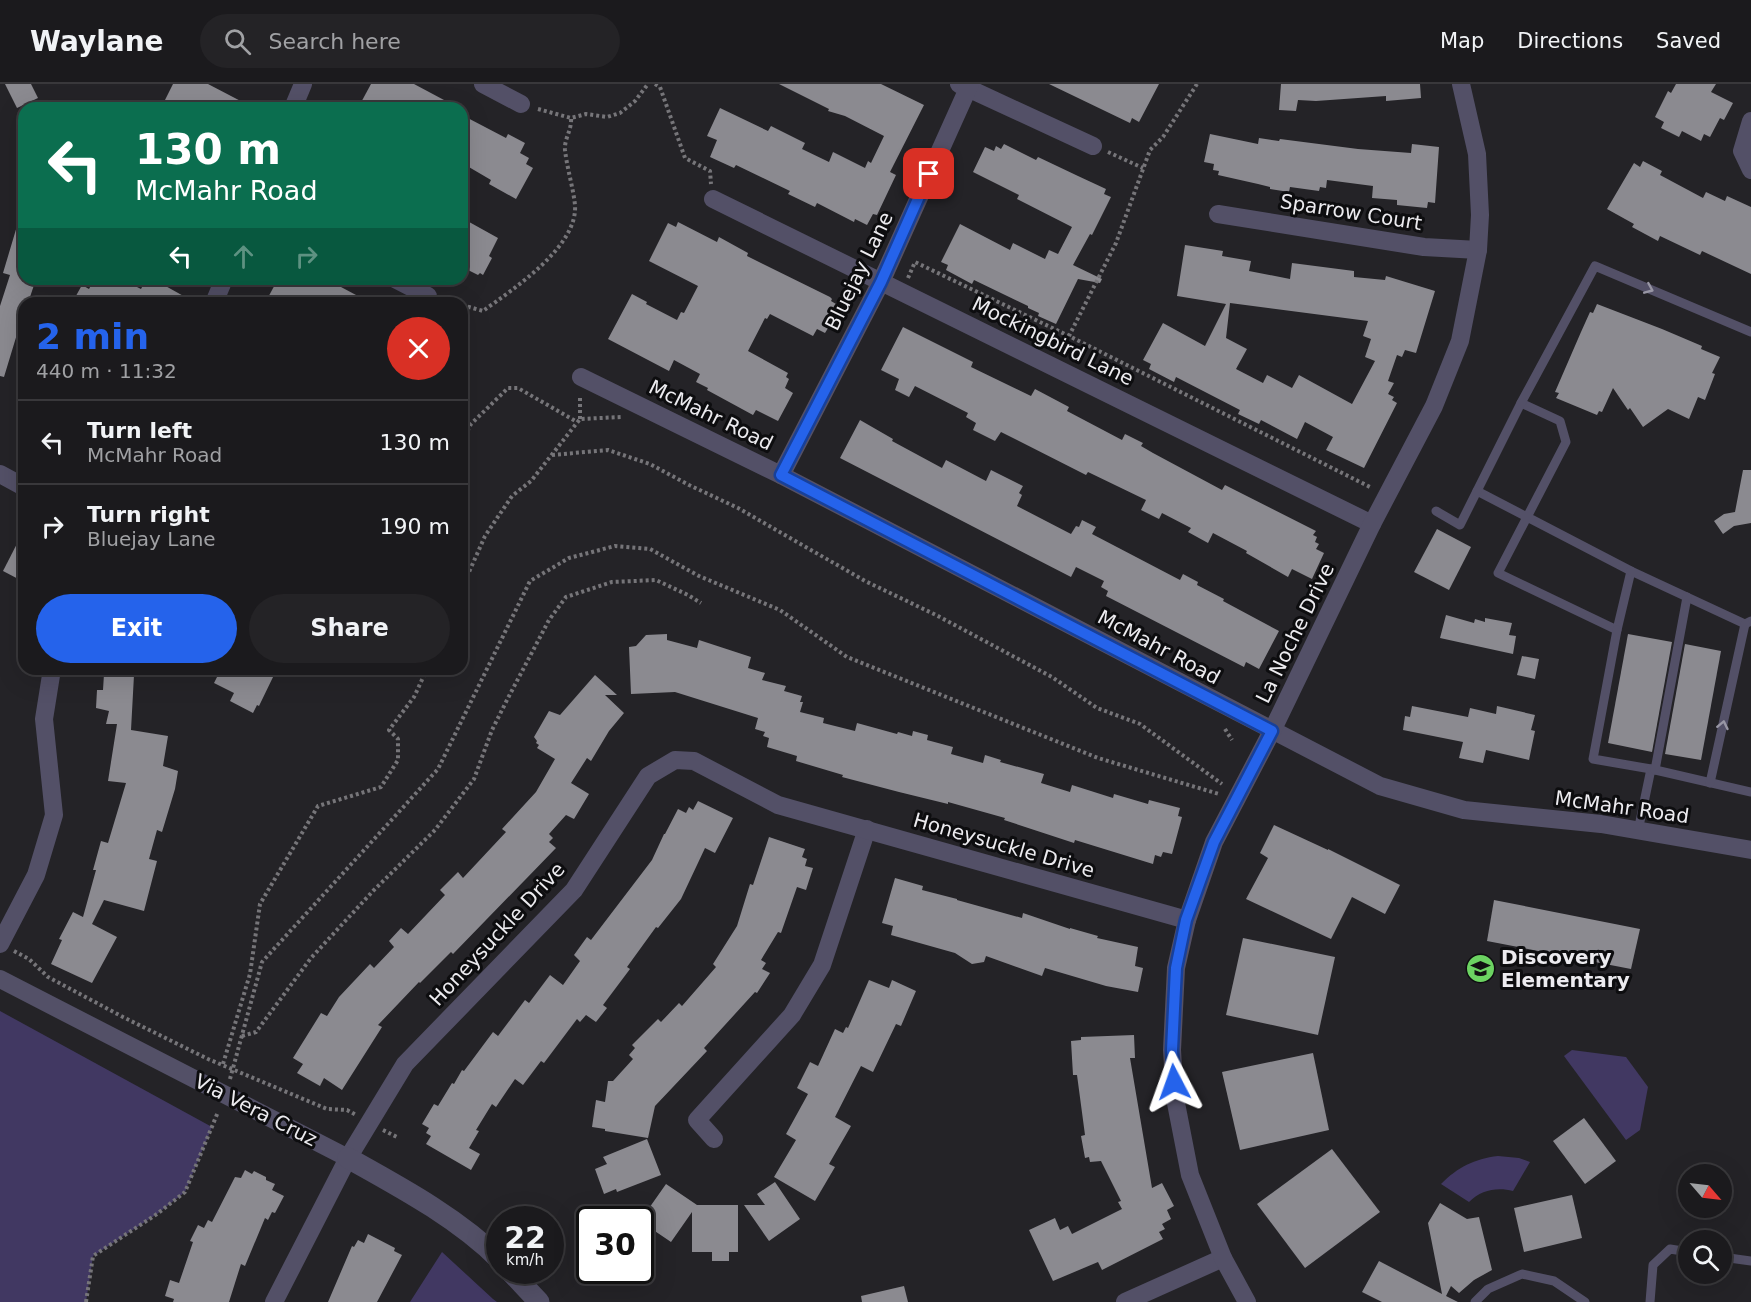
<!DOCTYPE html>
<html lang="en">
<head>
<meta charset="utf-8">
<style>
	body { margin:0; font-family:"DejaVu Sans",sans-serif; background:#242326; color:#f1f3f6; height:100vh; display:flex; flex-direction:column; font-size:22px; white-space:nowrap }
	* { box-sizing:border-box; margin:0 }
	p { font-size:20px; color:#a0a1a4 }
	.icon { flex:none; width:33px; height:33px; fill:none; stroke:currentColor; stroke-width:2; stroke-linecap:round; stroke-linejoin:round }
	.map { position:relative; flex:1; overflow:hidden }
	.side { position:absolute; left:18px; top:213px; width:450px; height:378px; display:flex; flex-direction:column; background:#1b1a1d; border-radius:18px; box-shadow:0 6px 24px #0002,0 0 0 2px #39383b }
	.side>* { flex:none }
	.hud { position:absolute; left:18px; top:18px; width:450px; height:183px; border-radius:18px; box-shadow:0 6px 24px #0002,0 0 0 2px #39383b; background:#0b6e4f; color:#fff; overflow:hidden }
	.needle { width:39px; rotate:118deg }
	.buttons { position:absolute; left:1678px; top:1080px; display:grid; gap:12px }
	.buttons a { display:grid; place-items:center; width:54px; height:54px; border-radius:50%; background:#1b1a1d; box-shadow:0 6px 24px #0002,0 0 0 2px #39383b; font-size:30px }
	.speed { position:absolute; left:486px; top:1122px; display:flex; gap:12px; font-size:30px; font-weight:700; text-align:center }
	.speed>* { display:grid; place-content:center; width:78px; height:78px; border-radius:50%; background:#1b1a1d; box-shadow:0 6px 24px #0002,0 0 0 2px #39383b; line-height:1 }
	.speed small { font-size:15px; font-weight:400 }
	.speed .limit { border:3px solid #111; border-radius:9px; background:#fff; color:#111 }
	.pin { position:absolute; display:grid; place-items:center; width:51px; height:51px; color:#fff; margin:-26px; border-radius:12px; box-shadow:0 3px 9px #0006 }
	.me { position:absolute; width:66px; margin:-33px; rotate:356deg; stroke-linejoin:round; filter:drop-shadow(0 0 4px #0008) }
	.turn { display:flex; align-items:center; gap:21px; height:126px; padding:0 18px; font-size:27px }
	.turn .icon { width:78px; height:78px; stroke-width:2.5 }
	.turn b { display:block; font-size:42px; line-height:51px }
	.lanes { display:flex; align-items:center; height:57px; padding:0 18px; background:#0003; justify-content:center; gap:30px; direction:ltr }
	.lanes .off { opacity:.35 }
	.round { display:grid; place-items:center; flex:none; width:63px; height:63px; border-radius:32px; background:#242326 }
	.summary { display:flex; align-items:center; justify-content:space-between; height:102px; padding:0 18px }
	h1 { font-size:36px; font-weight:800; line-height:45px; color:#2563eb }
	.button { display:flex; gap:12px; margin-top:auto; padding:12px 18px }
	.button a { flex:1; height:69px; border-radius:36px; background:#2563eb; color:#fff; font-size:24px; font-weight:800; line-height:69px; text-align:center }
	.button a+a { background:#242326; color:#f1f3f6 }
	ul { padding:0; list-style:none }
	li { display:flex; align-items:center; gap:18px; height:84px; padding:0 18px; border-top:2px solid #39383b }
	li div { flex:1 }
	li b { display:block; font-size:22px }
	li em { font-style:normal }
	header { display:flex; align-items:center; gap:36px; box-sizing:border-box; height:84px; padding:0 30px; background:#1b1a1d; border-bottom:2px solid #39383b }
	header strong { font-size:28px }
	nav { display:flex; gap:33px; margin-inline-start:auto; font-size:21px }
	.search { width:420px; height:54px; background:#242326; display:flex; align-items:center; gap:15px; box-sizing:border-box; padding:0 21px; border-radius:33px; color:#a0a1a4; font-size:22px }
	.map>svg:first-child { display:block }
	.green { fill:#413862 }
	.building { fill:#8b8a90; fill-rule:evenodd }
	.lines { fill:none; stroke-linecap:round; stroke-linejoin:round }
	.path { stroke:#767579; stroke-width:4; stroke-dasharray:3 3; stroke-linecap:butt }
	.service { stroke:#535067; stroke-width:9 }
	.minor { stroke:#535067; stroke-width:18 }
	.tertiary { stroke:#535067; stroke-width:21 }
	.oneway { stroke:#9896a4 }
	.route-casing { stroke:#184099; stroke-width:15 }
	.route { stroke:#2563eb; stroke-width:10 }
	.labels { text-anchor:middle; stroke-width:6; stroke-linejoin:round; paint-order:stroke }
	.street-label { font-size:20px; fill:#ecebef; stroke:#0d0d0f }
	.poi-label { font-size:20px; font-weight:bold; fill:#ecebef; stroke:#0d0d0f; text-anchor:start }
</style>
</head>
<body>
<header>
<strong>Waylane</strong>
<div class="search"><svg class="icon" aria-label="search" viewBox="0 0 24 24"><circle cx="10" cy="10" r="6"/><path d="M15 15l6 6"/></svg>Search here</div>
<nav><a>Map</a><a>Directions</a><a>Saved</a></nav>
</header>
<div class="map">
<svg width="1751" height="1218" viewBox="0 0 1751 1218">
	<rect width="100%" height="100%" fill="#242327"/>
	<g class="green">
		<path d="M0,927L212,1043L185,1108L157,1130L93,1172L86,1218H0Z"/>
		<path d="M1572,966L1626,973L1648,1003L1640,1046L1626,1056L1564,972Z"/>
		<path d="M1498,1072L1519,1074L1530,1078L1513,1107C1497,1103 1481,1106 1469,1118L1441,1100C1458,1083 1474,1075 1498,1072Z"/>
		<path d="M442,1168L493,1215L497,1218H410Z"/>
	</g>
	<g class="building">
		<path d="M5,0H31L38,14L17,24Z"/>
		<path d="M173,0H208L254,24H167L170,19L165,16Z"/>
		<path d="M371,0H414L459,24H358Z"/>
		<path d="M779,0H881L924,21L890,88L896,91L877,131L873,130L867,141L855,135L854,138L817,119L815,123L788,110L790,107L736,81L734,84L710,73L717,56L707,52L720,24L768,47L771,42L805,59L802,65L829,78L833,68L865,84L868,77L871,79L884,52L845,32L828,27L829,25Z"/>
		<path d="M1049,0H1159L1139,38L1132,34L1130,39Z"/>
		<path d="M1281,0H1420L1421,14L1386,17V12L1316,17L1298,16L1296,27L1279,26Z"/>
		<path d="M1676,0H1716L1711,8L1733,19L1724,36L1720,34L1710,53L1704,50L1701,57L1682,47L1679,53L1661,44L1664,38L1655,33L1668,7L1671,9Z"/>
		<path d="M462,31L506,54L508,50L525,59L520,69L529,74L526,80L533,84L516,115L489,100L491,96L462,79Z"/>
		<path d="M1210,50L1258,60L1259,54L1279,57L1280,55L1358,65L1411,69L1412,60L1439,63L1435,119L1428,118L1427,124L1397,121V116L1372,114L1373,102L1327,96L1326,104L1320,103L1319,107L1290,103L1289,108L1270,105V103L1258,100L1218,91L1219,87L1213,86L1214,80L1204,78Z"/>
		<path d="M1004,60L1036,76L1038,73L1078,92L1106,105L1104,110L1111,113L1092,151L1090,150L1073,181L1102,195L1100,199L1078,195L1056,240L1038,232L1039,229L1028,224V222L974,196L972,200L946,186L948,181L941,178L960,140L1010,166L1013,159L1045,175L1049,166L1058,170L1072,143L1017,115L1019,111L973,88L985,63L994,67L996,62L1001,65Z"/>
		<path d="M1643,77L1662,87L1660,91L1703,114L1706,108L1725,117L1727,112L1751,123V190L1702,167L1700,171L1660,152L1658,157L1632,143L1634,140L1607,125L1634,79L1640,83Z"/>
		<path d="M20,132H24V195H36L28,219H24V227L4,293L0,292V222L10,191L3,189Z"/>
		<path d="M462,134L498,154L489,172L492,174L483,191L480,189L478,191L462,183Z"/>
		<path d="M678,138L717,158L719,153L748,169L747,172L830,213L832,215L831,217L841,223L825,249L817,245L813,252L770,230L767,235L765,234L748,267L788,289L786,293L789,295L785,304L793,309L778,337L756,326L753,331L707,306L708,304L696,298L700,290L674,276L669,287L608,255L632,210L647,218L646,220L677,236L681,228L684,229L698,202L649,177L668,139L676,143Z"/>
		<path d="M1185,161L1223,167L1222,172L1251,177L1249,187L1290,195L1292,179L1354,187V193L1385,196L1386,192L1435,207L1416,269L1405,266L1402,273L1397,271L1388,297L1394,299L1388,310L1394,313L1392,316L1397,319L1364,384L1326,366L1333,353L1305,338L1297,355L1261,336L1259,340L1238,330L1240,326L1176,293L1174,298L1149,285L1151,280L1143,276L1163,239L1205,262L1226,220L1177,212ZM1230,219L1368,237L1363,252L1371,255L1365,273L1375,277L1352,320L1299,291L1292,304L1267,291L1263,299L1236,285L1247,265L1226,254Z"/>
		<path d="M94,195H121L141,205L146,195H153L196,219H72L82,201L89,205Z"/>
		<path d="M278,195H326L371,219H265Z"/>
		<path d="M1597,220L1662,245L1702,262L1701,265L1720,273L1712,289L1715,290L1705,316L1698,313L1689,335L1668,325L1643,343L1630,324L1628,326L1613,304L1602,328L1599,327L1597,331L1556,314L1559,309L1555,308L1581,248L1590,228L1593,229Z"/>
		<path d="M903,243L973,278L971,283L1031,312L1035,305L1069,323L1067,327L1122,356L1125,350L1143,359L1141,362L1153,369L1222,406L1225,401L1316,447L1313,451L1317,453L1315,458L1319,460L1316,465L1324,469L1312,495L1292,485L1288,493L1246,469L1247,467L1213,449L1208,459L1188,448L1191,444L1162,429L1159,435L1141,426L1146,416L1088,388L1086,391L1001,348L995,357L973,346L976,339L966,333L968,329L915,302L909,313L895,306L899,295L881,286Z"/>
		<path d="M860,336L893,355L892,357L942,384L946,376L986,397L991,386L1023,402L1019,409L1022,411L1017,422L1071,450L1076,442L1079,443L1082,436L1096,443L1092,450L1180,496L1183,490L1198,498L1197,501L1224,515L1223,517L1279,547L1259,585L1246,578L1244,583L1106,512L1108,507L1101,503L1104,497L1076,483L1071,493L840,374Z"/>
		<path d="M1743,386H1751V439L1734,442L1723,450L1714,437L1724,430L1735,428Z"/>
		<path d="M1437,445L1471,463L1449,506L1414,488Z"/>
		<path d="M24,446V498L3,487Z"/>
		<path d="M1446,531L1474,539L1475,535L1485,538V534L1512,539L1509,551L1516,552L1513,570L1440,554Z"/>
		<path d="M667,550V556L697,564L699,556L751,573L748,584L765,589L762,596L786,602L784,607L802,612L800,618H803L800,628L824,634L823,639L855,647L857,639L897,650L898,648L912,652L913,647L928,651L927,656L953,663L951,670L983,679L985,671L1001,676L1000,678L1044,690L1041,699L1070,708L1072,701L1113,714L1114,710L1148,720L1149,716L1180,724L1178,732L1182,733L1172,770L1163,768L1161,773L1155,771L1153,780L1075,756L1074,759L1004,736L1005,734L948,718V720L899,708L842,693L843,691L796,677L797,672L767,663L769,654L763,652L765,648L755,645L758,634L675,608L631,610L629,563L636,562L646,551Z"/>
		<path d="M1628,550L1672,558L1652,668L1608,659Z"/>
		<path d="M1685,560L1721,567L1701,676L1665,670Z"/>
		<path d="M1522,572L1539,575L1535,595L1517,591Z"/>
		<path d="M221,585H261L274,591L259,622L257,621L253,629L230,617L234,609L214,599Z"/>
		<path d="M104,590L134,591L131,646L168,652L163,682L178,687L175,705L162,748L157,746L149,775L157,777L144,827L104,816L92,840L117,853L92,899L51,880L62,856L59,855L73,828L83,833L96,786H93L101,757L108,759L126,699L108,697L117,640H106L109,627L96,624L97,606H103Z"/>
		<path d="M595,591L617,611H605L624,629L609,647L591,677L587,674L571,699L589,710L574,735L566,731L549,750L553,754L549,758L556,764L453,870L451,868L420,899L419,898L378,941L382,943L342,1006L324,994L320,1002L297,989L303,980L293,974L321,929L327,932L339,913L370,880L374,884L394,863L389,857L401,844L408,850L445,811L440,806L458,788L463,794L506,748L502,745L536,708L555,675L537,664L539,661L536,659L537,657L534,653L549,627L560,631Z"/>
		<path d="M1412,622L1468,633L1470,624L1496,630L1497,622L1535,631L1531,646L1535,647L1529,676L1486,666L1483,679L1459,674L1463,658L1403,646L1405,632L1410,633Z"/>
		<path d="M698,717L733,734L715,769L705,764L681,815L658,844L656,843L627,883L630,885L603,921L607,924L596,938L586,931L580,938L577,935L544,979L541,977L523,1001L515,995L496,1023L492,1020L476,1046L479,1047L469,1064L480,1070L471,1086L426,1060L431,1052L426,1049L429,1044L422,1040L434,1020L438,1022L452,999L454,1000L462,986L464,987L493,948L498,952L525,916L529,919L550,891L563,901L580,877L574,871L587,853L591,856L652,776L664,750H665L678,725L686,729L689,723L693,726Z"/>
		<path d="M1274,741L1328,766V765L1400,801L1385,830L1352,813L1331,855L1246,815L1268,774L1260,769Z"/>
		<path d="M769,753L805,765L802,773L807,775L805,782L813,784L806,806L797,803L781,849L778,848L761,876L766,879L762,885L770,889L757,909L755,908L704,964L707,967L655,1022L648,1054L605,1047V1045L592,1043L596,1016L605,1018L608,997H613L633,975L629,971L635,964L632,961L658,935L661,938L679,919L682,922L716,883L713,880L737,842L750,800L753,801Z"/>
		<path d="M895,794L923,802L922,806L957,815V816L1022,834L1023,829L1070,845V844L1098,852L1097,854L1138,863L1135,882L1143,884L1138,908L1106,902L1045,884L1042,892L986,872L984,878L972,880L955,869L891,851L893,842L882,839Z"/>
		<path d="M1494,816L1640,845L1631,885L1487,857Z"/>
		<path d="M1243,854L1335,873L1318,951L1226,931Z"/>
		<path d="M869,896L889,904L892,896L916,907L901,942L896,940L873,988L861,982L835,1033L851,1042L829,1080L835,1083L815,1117L774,1093L796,1056L786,1050L808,1010L797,1004L810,978L818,982L835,945L843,949L846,943L848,944Z"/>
		<path d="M1134,951L1135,974H1130L1152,1104L1162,1099L1174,1122L1167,1126L1171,1135L1162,1140L1165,1145L1159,1148L1163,1155L1102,1186L1098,1178L1053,1197L1029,1146L1055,1134L1060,1146L1068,1142L1072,1150L1122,1125L1118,1118L1121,1117L1101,1077L1090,1078L1089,1073L1085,1074L1081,1052L1085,1051L1077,991H1073L1071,957L1081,956V953Z"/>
		<path d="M1313,969L1329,1046L1240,1066L1222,988Z"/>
		<path d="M1584,1034L1616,1077L1585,1100L1553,1057Z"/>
		<path d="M647,1055L661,1091L617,1108L616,1105L604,1110L595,1085L607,1080L603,1073Z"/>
		<path d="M1332,1065L1380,1128L1305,1184L1257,1120Z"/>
		<path d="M245,1086L252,1090L254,1087L266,1093V1096L275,1100L272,1106L284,1112L275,1129L272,1128L268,1136L265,1134L245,1182L241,1180L229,1218H173L174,1215L165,1212L170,1196L179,1199L193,1158L190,1157L198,1141L204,1144L208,1136L212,1138L235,1093L241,1094Z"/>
		<path d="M775,1098L800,1135L769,1157L744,1121H765L757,1110Z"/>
		<path d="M666,1100L697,1121H738V1168H729V1177H712V1168H692V1128L671,1158L640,1137Z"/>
		<path d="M1572,1111L1582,1154L1524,1168L1514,1124Z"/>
		<path d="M1440,1119L1467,1135L1479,1133L1492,1186L1474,1196L1459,1209L1451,1202L1446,1212L1458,1218H1382L1362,1208L1379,1177L1442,1210L1428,1139Z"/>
		<path d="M368,1150L395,1164L394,1167L402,1171L377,1218H328L352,1162L354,1163L358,1156L364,1159Z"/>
		<path d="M904,1202L908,1218H862L861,1212Z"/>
	</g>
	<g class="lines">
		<g class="path">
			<path d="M655,0L660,3L685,74L710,87L711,100"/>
			<path d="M1197,0L1163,53L1150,66L1116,159L1069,252L1372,404"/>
			<path d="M538,25L571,34L586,30L607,33L620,29L635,17L648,0"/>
			<path d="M1108,68L1143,84"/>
			<path d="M908,194L915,178L1069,252"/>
			<path d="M443,216L454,219"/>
			<path d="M462,221L483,227C513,205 578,163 575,121C573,103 567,84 565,66C564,55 572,46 571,34"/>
			<path d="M580,335V311"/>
			<path d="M462,358L471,340L508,304H518L577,338"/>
			<path d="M552,371L608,366L650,380L689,401L738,424L865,497L936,531L1052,593L1097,624L1140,640L1222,700"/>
			<path d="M462,504L485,452L512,412L531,397L580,335L621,333"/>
			<path d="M1225,645L1232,656"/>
			<path d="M14,867L29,875L48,893L123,933L208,975L327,1025L347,1026L356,1031"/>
			<path d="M242,952L256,948L311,874L373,807L435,746L474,695L492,646L508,614L549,536L566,513L612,498L656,496L688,511L701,519"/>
			<path d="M223,980L250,890L260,820L318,722L381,703L398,676V655L389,646L414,613L427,585"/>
			<path d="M230,995L262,878L438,685L530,497L569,474L615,462L650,465L699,492L780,526L847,573L1098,674L1219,710"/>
			<path d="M383,1046L399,1054"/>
			<path d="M86,1218L93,1172L157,1130L185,1108L218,1028"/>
		</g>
		<g class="service">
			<path d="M1477,407L1631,487L1617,546L1498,489L1566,358L1560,337L1521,319"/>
			<path d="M1436,427L1460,441L1521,319L1595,182L1751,248"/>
			<path d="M1631,487L1745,540L1751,537"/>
			<path d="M1617,546L1593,675L1651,685L1638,747"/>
			<path d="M1651,685L1751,708"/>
			<path d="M1655,686L1687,513"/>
			<path d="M1710,699L1745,540"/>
			<path d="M1722,1173L1751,1177"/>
			<path d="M1475,1218L1488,1205L1522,1190L1554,1197L1585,1218"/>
			<path d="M1650,1218L1653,1181L1670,1165L1689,1168"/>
		</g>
		<g class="minor">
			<path d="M483,0L521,20"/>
			<path d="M959,0L1093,62"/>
			<path d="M293,24L303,0"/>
			<path d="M1751,37L1742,67L1751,86"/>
			<path d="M713,115L1372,440"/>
			<path d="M1218,130L1424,163L1478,166"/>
			<path d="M395,195L428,212"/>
			<path d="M214,219L224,195"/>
			<path d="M581,293L781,391L1380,702L1464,726L1601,740L1751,766"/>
			<path d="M0,390L24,403"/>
			<path d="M781,391L881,198L970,0"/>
			<path d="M0,860L36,791L54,731L44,635L52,585"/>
			<path d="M0,895L348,1074"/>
			<path d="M714,1055L697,1036L792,931L822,881L867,745"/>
			<path d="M274,1218L348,1074L405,980L574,806L648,692L675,676L694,677L778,721L1187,836"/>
			<path d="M1125,1218L1223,1174"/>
			<path d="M1247,1218L1223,1174L1190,1091L1175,1014L1172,966L1176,884L1187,836L1214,758L1272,647L1372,440L1434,322L1460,257L1478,166L1480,131L1477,70L1461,0"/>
		</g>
		<g class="tertiary">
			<path d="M348,1074C400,1103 458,1134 500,1176"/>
			<path d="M509,1186L539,1218"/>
		</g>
	</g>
	<defs><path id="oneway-chevron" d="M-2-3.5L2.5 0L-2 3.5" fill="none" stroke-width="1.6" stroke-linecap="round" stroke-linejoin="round" transform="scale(1.5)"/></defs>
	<g class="oneway">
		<use href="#oneway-chevron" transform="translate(1649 205) rotate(23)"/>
		<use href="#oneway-chevron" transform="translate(1723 641) rotate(-78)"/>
	</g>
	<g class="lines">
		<defs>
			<path id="route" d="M929,90L881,198L781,391L1272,647L1214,758L1186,836L1176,884L1172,966L1174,998"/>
		</defs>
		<use href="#route" class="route-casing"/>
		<use href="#route" class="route"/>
	</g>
	<defs>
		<symbol id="school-disc" viewBox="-11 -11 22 22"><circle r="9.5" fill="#6cd362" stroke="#0d0d0f"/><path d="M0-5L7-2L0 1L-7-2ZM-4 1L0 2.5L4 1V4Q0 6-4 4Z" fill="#111"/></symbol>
	</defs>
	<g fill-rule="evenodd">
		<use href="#school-disc" x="1464" y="868" width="33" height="33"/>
	</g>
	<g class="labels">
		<g class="street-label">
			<text transform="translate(1351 128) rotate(9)" y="7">Sparrow Court</text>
			<text transform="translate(859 187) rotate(-64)" y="7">Bluejay Lane</text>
			<text transform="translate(1053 257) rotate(26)" y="7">Mockingbird Lane</text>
			<text transform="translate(711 331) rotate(26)" y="7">McMahr Road</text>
			<text transform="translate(1295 549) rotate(-64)" y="7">La Noche Drive</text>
			<text transform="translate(1159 563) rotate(28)" y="7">McMahr Road</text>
			<text transform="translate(1622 723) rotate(8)" y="7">McMahr Road</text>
			<text transform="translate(1004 761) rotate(16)" y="7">Honeysuckle Drive</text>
			<text transform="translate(497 850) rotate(-47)" y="7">Honeysuckle Drive</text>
			<text transform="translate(256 1026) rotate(27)" y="7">Via Vera Cruz</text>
		</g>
		<g class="poi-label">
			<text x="1501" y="880">Discovery<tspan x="1501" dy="23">Elementary</tspan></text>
		</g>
	</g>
</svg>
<div class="buttons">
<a><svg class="needle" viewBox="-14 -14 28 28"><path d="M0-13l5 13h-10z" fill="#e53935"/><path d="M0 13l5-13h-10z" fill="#a0a1a4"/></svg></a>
<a><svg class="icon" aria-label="search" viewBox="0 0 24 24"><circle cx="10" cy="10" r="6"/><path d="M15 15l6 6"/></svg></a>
</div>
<div class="speed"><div>22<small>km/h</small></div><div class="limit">30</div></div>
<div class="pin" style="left:929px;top:90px;background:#d93025"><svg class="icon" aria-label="arrive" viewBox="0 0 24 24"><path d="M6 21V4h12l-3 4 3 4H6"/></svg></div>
<svg class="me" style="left:1174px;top:998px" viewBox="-20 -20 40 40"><path d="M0-17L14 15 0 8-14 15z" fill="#2563eb" stroke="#fff" stroke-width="4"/></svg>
<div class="hud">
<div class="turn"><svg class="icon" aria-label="left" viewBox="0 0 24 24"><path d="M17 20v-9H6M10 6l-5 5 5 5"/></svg><div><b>130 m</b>McMahr Road</div></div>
<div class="lanes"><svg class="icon" aria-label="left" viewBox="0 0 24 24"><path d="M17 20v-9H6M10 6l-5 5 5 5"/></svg><svg class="icon off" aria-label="ahead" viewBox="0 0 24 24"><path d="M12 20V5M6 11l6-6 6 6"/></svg><svg class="icon off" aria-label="right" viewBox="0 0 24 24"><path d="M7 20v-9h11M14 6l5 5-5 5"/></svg></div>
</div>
<section class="side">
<div class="summary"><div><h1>2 min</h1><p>440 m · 11:32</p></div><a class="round" style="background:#d93025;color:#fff"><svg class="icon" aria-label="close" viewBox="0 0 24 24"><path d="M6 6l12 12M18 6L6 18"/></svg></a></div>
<ul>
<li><svg class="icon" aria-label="left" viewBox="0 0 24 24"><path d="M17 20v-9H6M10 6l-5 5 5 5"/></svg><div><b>Turn left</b><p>McMahr Road</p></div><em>130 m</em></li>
<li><svg class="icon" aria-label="right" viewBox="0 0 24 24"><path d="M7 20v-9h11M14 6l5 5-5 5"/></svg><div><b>Turn right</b><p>Bluejay Lane</p></div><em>190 m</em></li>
</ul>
<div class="button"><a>Exit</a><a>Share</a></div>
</section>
</div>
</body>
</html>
